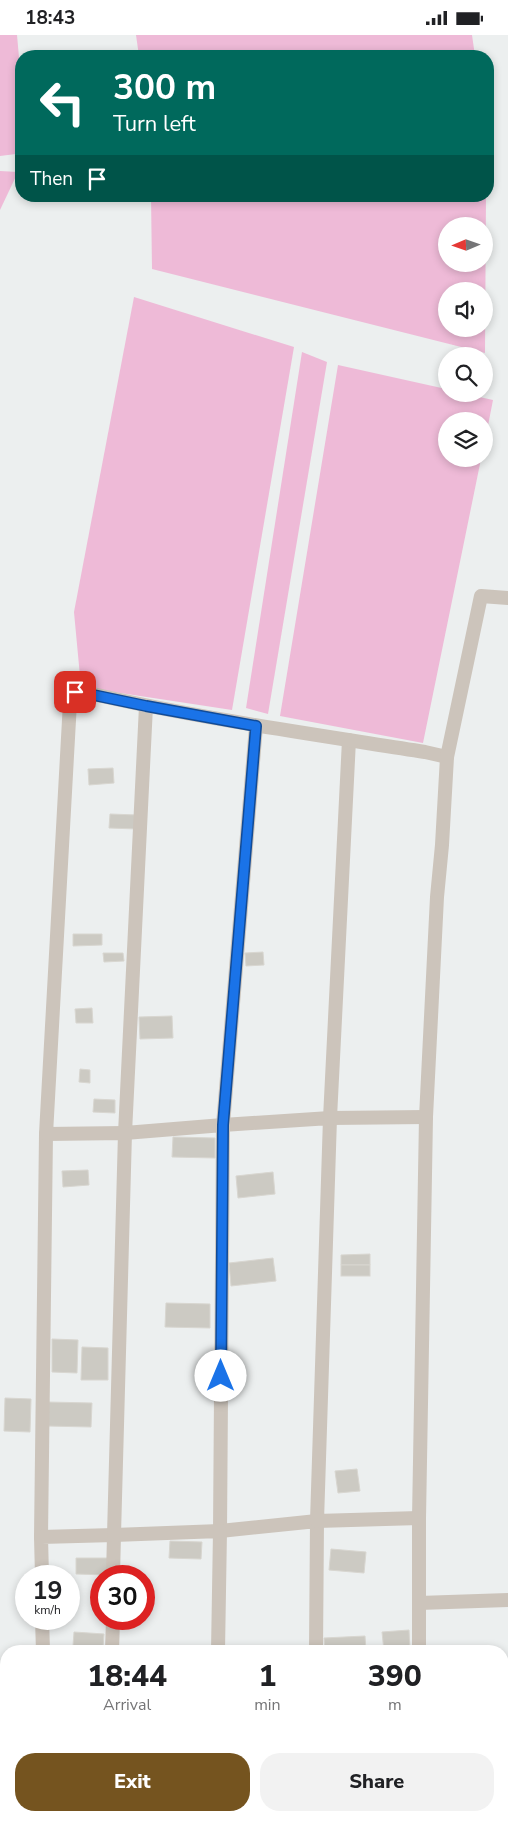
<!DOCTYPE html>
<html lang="en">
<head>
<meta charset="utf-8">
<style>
	body { margin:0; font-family:"Nunito Sans",sans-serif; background:#f2f2f2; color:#202124; height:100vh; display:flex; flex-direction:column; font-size:19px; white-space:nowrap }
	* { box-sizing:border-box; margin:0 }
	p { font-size:16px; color:#757577 }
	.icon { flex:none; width:28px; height:28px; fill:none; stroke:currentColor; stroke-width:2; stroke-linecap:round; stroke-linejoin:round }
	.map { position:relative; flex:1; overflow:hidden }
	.sheet { position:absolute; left:0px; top:1610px; width:509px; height:176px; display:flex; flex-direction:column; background:#fff; border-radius:20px 20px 0 0; box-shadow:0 2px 8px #0003 }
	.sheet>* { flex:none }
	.guide { position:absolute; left:15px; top:15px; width:479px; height:152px; border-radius:20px; box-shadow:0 2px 8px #0003; background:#00695c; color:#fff; overflow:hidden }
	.needle { width:32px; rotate:268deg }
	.tools { position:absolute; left:438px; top:182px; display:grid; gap:10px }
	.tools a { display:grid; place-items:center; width:55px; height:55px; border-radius:50%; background:#fff; box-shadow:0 2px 8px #0003; font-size:25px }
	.speed { position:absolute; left:15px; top:1530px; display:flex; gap:10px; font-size:25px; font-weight:700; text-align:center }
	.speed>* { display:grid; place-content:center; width:65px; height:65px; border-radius:50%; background:#fff; box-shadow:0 2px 8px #0003; line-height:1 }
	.speed small { font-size:12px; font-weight:400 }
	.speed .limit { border:8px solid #d22; background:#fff; color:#111 }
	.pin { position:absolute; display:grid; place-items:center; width:42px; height:42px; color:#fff; margin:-21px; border-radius:10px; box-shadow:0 2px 8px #0006 }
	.me { position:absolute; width:55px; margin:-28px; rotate:0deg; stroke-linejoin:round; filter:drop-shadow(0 0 4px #0008) }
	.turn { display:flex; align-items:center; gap:18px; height:105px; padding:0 15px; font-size:22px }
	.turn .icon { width:65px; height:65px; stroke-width:2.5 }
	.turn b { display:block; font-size:35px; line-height:42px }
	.then { display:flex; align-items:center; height:48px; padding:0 15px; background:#0003; gap:10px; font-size:19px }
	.eta { display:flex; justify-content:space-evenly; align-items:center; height:85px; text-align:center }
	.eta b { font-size:30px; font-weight:800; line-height:35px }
	.primary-button { display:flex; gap:10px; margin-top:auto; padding:10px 15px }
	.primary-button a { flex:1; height:58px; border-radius:20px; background:#75541f; color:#fff; font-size:20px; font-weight:800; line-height:58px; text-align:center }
	.primary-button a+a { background:#f2f2f2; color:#202124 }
	.status { display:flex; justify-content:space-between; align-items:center; height:35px; padding:0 25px; background:#fff; direction:ltr }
	.status svg { height:14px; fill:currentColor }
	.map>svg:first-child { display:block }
	.green { fill:#eebad7; fill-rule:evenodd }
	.building { fill:#cccac3; stroke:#d8d6d0 }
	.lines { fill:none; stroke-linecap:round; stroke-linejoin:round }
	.minor { stroke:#ccc4bb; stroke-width:14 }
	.route-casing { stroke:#114b97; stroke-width:12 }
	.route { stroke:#1a73e8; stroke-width:9 }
</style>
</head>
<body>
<div class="status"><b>18:43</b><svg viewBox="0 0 49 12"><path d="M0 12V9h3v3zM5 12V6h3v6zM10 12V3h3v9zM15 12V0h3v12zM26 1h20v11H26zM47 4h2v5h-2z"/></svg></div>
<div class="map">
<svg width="508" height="1786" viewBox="0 0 508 1786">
	<rect width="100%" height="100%" fill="#ecefef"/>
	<g class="green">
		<path d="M0,0H17L21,45V78L15,84L16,119L0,121Z"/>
		<path d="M136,0H472L475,21H139Z"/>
		<path d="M0,136L18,137L0,175Z"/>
		<path d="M151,161H486L485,318L152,234ZM484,191V229H446V191ZM484,256V294H446V256Z"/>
		<path d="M134,262L294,312L232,675L81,652L74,577Z"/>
		<path d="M302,317L327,327L268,679L246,673Z"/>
		<path d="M338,330L446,354V359H466L493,365L484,411V386H446V424H481L423,708L280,681Z"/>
	</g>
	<g class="building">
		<path d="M113,733L114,748L89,750L88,734Z"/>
		<path d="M110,779L137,780V794L109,793Z"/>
		<path d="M73,899H102V910L73,911Z"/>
		<path d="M263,917L264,930L246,931L245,918Z"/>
		<path d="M103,918H123L124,926L104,927Z"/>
		<path d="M92,973L93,988H76L75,974Z"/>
		<path d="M172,981L173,1003L140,1004L139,982Z"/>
		<path d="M80,1034L90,1035V1048L79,1047Z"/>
		<path d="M94,1064L115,1065V1078L93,1077Z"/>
		<path d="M173,1102L215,1103V1123L172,1122Z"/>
		<path d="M88,1135L89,1150L63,1152L62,1136Z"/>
		<path d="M273,1137L275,1159L238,1163L236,1141Z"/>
		<path d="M370,1219V1230H341V1220Z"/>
		<path d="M273,1223L276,1246L231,1251L229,1228Z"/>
		<rect x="341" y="1230" width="29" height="11"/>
		<path d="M166,1268L210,1269V1293L165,1292Z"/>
		<path d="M52,1304L78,1305L77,1338L52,1337Z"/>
		<path d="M82,1312L108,1313V1345H81Z"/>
		<path d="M5,1363L31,1364L30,1397L4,1396Z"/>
		<path d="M47,1367L92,1368L91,1392L47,1391Z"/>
		<path d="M357,1434L360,1456L338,1458L335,1436Z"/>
		<path d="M170,1506L202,1507L201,1524L169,1523Z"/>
		<path d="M331,1514L366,1517L364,1538L329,1535Z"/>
		<path d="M76,1523H108V1540L76,1539Z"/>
		<path d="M69,1554H78L77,1571H69Z"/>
		<path d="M409,1595L410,1616H384L382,1597Z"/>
		<path d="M74,1597L104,1599L103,1613L73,1611Z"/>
		<path d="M365,1601L366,1616H325L324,1603Z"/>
		<path d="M187,1611H204L205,1616H187Z"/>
		<path d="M176,1780H202V1782L176,1783Z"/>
	</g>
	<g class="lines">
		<g class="minor">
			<path d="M146,671L125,1098L223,1090L220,1496L317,1486L316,1616"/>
			<path d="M256,691L223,1090L330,1083L317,1486L419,1483"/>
			<path d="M349,705L330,1083L426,1082"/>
			<path d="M41,1502L46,1099"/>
			<path d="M42,1541L41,1502L114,1500L113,1541"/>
			<path d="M419,1568L508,1565"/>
			<path d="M42,1584L43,1616"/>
			<path d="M112,1616L113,1584"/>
			<path d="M218,1616L220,1496L114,1500L125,1098L46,1099L70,667L75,657H84C197,683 311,699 425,717L447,722"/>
			<path d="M419,1616V1483L426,1082L437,862L442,810L447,722L481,561L508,563"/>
			<path d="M316,1780V1786"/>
			<path d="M420,1780V1786"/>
			<path d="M110,1786V1780"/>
			<path d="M216,1786V1780"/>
		</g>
	</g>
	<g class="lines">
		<defs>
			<path id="route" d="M75,657L84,658L146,671L256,691L223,1090L221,1341"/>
		</defs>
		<use href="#route" class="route-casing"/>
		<use href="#route" class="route"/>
	</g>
</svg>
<div class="tools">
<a><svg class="needle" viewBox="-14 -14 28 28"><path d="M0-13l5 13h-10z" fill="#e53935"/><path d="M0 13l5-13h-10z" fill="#757577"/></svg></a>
<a><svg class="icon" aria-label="sound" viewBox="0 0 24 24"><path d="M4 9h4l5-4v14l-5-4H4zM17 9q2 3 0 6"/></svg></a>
<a><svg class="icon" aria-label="search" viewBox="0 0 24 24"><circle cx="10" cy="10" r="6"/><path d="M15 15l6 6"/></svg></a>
<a><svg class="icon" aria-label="layers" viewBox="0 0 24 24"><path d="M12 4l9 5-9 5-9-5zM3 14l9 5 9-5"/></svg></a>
</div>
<div class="speed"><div>19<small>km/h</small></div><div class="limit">30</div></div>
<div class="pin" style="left:75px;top:657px;background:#d93025"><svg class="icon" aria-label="arrive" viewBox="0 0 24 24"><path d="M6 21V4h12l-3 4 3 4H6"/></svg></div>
<svg class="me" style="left:221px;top:1341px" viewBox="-20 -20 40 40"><circle r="19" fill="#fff"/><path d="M0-13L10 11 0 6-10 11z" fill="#1a73e8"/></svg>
<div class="guide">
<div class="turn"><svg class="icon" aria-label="left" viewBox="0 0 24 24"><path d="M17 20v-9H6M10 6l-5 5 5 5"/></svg><div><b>300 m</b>Turn left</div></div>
<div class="then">Then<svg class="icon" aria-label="arrive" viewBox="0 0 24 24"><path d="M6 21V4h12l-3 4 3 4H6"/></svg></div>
</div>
<section class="sheet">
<div class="eta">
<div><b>18:44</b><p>Arrival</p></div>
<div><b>1</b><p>min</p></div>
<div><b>390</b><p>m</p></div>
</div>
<div class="primary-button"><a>Exit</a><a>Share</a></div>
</section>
</div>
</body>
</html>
